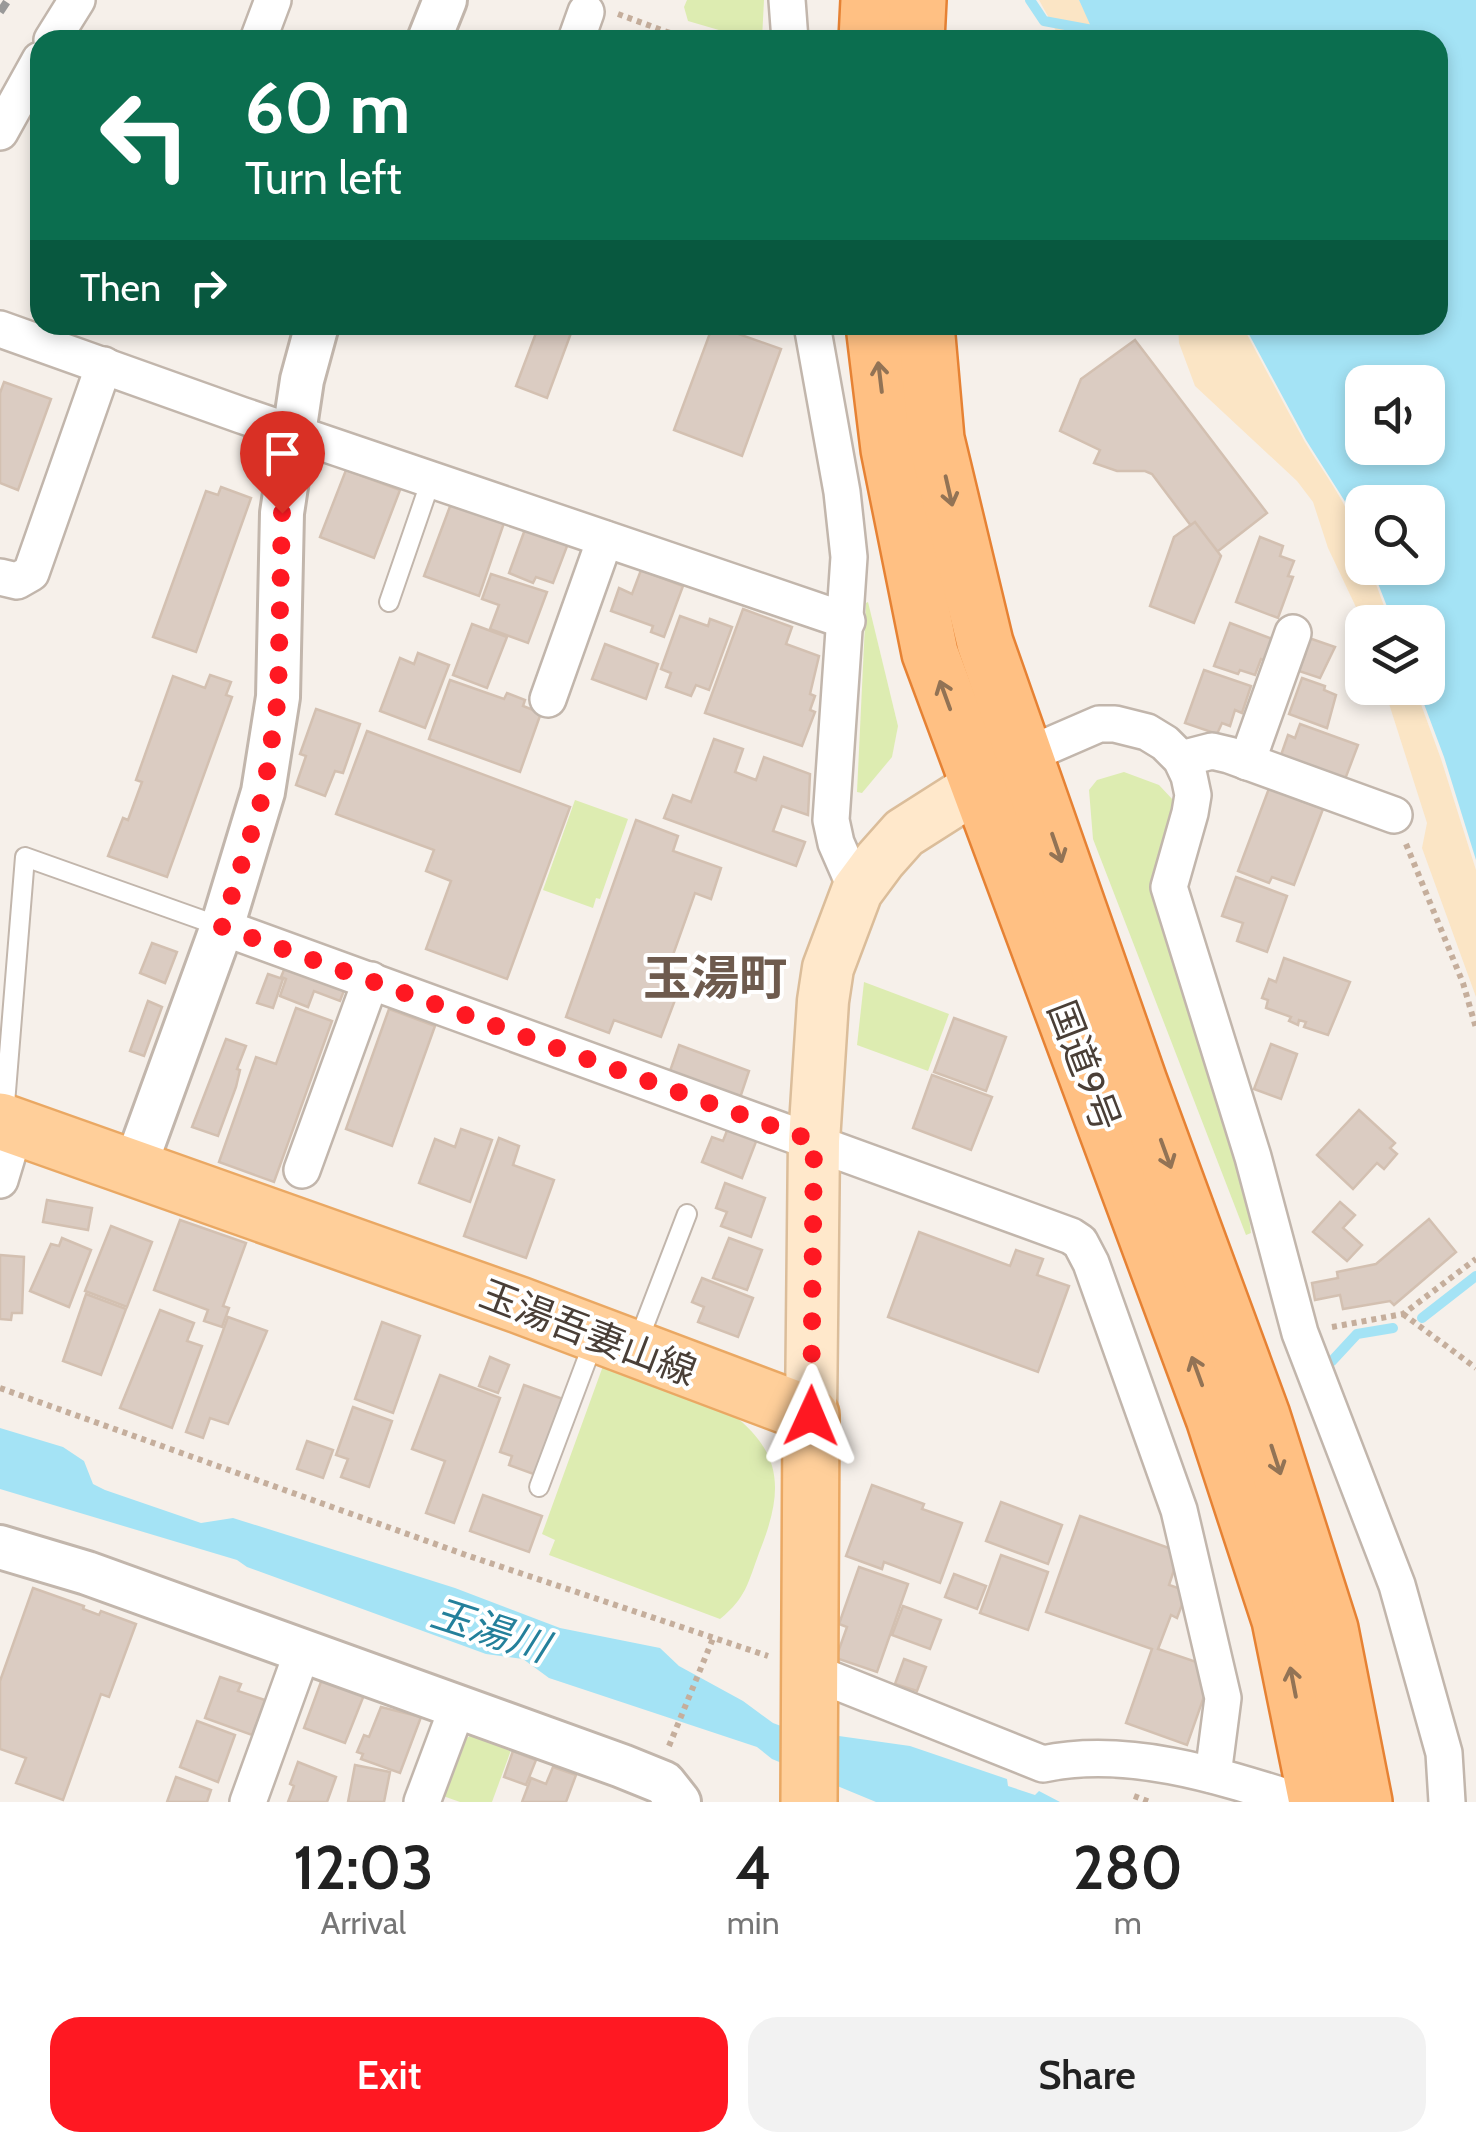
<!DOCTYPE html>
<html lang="en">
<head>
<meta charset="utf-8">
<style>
	body { margin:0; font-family:Cabin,"Noto Sans JP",sans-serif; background:#f2f2f2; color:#222; height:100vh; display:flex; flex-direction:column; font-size:38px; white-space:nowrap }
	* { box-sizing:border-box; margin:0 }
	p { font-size:32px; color:#767676 }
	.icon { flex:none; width:55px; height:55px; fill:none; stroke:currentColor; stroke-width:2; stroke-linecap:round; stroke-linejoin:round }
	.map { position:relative; height:1802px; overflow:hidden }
	.details { display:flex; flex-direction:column; background:#fff; flex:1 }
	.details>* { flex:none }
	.banner { position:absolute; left:30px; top:30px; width:1418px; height:305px; border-radius:30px; box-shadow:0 5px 15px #0003; background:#0b6e4f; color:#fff; overflow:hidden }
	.fabs { position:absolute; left:1345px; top:365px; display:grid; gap:20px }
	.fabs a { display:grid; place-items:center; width:100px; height:100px; border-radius:20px; background:#fff; box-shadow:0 5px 15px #0003; font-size:50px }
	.pin { position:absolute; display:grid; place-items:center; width:85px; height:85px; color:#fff; margin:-102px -42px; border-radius:50% 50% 50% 0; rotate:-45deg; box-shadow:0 0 10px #0007 }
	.pin .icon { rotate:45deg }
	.me { position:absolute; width:110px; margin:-55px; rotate:1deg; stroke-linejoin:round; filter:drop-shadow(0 0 8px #0008) }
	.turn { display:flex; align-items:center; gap:35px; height:210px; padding:0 50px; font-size:45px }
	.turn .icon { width:130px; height:130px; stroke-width:2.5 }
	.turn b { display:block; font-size:70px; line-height:85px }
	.then { display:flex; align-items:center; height:95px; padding:0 50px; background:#0003; gap:20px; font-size:38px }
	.eta { display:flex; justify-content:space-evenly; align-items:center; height:170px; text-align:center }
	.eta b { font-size:60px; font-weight:600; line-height:70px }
	.button { display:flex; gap:20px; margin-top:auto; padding:20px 50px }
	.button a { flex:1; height:115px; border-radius:30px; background:#ff1822; color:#fff; font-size:40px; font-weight:600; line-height:115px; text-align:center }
	.button a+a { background:#f2f2f2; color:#222 }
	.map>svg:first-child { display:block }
	.green { fill:#ddecb1 }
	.sand { fill:#fbe5c5 }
	.water { fill:#a4e3f5; fill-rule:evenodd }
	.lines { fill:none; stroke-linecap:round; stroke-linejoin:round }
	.stream { stroke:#a4e3f5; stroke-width:10 }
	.building { fill:#dbccc2; stroke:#d3c0b1; stroke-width:2.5 }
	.service-casing { stroke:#c2b6ac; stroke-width:22 }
	.minor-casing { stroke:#c2b6ac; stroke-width:40 }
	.tertiary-casing { stroke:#c2b6ac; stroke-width:48 }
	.secondary-casing { stroke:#dbbd9a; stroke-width:55 }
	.primary-casing { stroke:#eaa863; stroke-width:60 }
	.trunk-casing { stroke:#e68234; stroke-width:60 }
	.path { stroke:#c5ae9c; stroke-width:6; stroke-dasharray:5 5; stroke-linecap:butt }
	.service { stroke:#fff; stroke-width:18 }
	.minor { stroke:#fff; stroke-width:35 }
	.tertiary { stroke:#fff; stroke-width:42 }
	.secondary { stroke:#ffe8cb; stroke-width:50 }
	.primary { stroke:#ffcf9a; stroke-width:55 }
	.trunk { stroke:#ffc083; stroke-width:55 }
	.rail { stroke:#999; stroke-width:8; stroke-dasharray:12 12; stroke-linecap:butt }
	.oneway { stroke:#927355 }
	.route { stroke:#ff1822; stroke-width:18; stroke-dasharray:0 32.4 }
	.labels { text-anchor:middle; stroke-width:8; stroke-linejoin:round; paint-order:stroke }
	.street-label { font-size:38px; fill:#4a3f37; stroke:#fff }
	.water-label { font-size:40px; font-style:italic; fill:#24809b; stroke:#fff }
	.district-label { font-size:48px; font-weight:bold; fill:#6e5b4e; stroke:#fff }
</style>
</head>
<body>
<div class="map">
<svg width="1476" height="1802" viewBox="0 0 1476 1802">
	<rect width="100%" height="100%" fill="#f6f0ea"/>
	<g class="green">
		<path d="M687,0H764L762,39L753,40L688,21L684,7Z"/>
		<path d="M868,602L898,726L892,757L862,793L857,792L866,603Z"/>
		<path d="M1124,772L1159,785L1173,800C1178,828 1157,856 1155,884L1246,1191L1251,1233L1246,1235L1093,839L1089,790L1097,780Z"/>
		<path d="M575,800L628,819L600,899L596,898L593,908L543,890Z"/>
		<path d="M864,982L949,1014L928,1071L857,1045Z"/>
		<path d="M603,1366L732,1414C786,1455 782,1495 759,1553C748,1583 746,1598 720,1619L549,1555L555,1540L542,1534Z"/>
		<path d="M481,1729L514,1742L492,1802H460L443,1796L440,1784L454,1746Z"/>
	</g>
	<g class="sand">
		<path d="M1039,0H1079L1099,40H1061Z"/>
		<path d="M1178,325H1242C1263,364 1283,403 1305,442C1329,482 1362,519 1362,568H1370L1390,622H1363L1328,548L1313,502L1297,481L1195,386L1179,343Z"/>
		<path d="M1384,688H1415L1441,759L1476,870V997L1422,848L1427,823Z"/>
	</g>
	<g class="water">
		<path d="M1079,0H1476V860L1444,757L1418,688H1428V622H1393L1372,568H1428V502H1362V542L1351,511L1306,440L1244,325H1438V40H1097ZM1362,382H1428V448H1362Z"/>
		<path d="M0,1428L63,1447L84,1461L93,1484L105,1490L201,1523L233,1518L455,1588L560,1628L660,1648L679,1666L743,1701L773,1723L789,1729L910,1746L1007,1779L1008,1786L1035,1795L1039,1791L1060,1802H876L772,1759L757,1747L549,1678L523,1659L486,1654L247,1567L237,1560L0,1489Z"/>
	</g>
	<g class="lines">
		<g class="stream">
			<path d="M1030,0L1044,21L1098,31"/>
			<path d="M1422,1318L1476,1276"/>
			<path d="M1332,1361L1357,1334L1393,1328"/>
		</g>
	</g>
	<g class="building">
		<path d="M539,325H574L547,398L516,386Z"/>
		<path d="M713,325L781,349L742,456L674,430Z"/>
		<path d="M1135,340L1267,513L1213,555L1152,474L1145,471H1117L1094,463L1100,450L1060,431L1081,379Z"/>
		<path d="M4,382L51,399L18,490L0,483V393Z"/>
		<path d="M346,470L400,490L374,558L320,537Z"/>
		<path d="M221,487L251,498L196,652L153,637L206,491L218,495Z"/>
		<path d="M452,501L505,520L479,596L424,576Z"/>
		<path d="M1195,522L1221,556L1194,623L1150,606L1174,537Z"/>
		<path d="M527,524L569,541L553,583L536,577L533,583L509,573Z"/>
		<path d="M1260,537L1283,546L1280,556L1294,561L1288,576L1293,577L1278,618L1236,602Z"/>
		<path d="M641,570L683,586L664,637L651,632L653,626L611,611L619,588L632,594Z"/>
		<path d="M491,574L547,592L528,643L490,629L499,605L482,599Z"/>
		<path d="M743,609L792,627L786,644L819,656L810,694L815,696L810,710L815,712L802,746L705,713Z"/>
		<path d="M680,616L708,626L710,619L732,627L709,690L696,685L691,696L666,687L671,673L661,669Z"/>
		<path d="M1230,623L1275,640L1267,661L1261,659L1255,675L1240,670L1238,674L1214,666Z"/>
		<path d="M472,624L507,637L487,688L453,675Z"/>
		<path d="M1306,637L1335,647L1320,678L1299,671L1305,655L1300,653Z"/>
		<path d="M605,644L658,664L646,699L592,679Z"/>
		<path d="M418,653L449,665L425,728L380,711L400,658L414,664Z"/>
		<path d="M1204,670L1251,686L1242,713L1235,710L1230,726L1222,723L1217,734L1185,723Z"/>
		<path d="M210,675L231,682L226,695L232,697L167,877L108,856L123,818L128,820L142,782L136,780L173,676L205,688Z"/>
		<path d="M1302,678L1325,686L1324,690L1336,695L1327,728L1289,714Z"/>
		<path d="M450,680L504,699L507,693L525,700L523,706L541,713L520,772L429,739Z"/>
		<path d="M316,709L360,724L343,773L335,771L325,796L296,785L306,756L300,754Z"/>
		<path d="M1300,724L1358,745L1344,782L1280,758L1288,735L1295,738Z"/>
		<path d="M367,731L570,807L507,979L426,949L451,881L426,871L434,850L336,814Z"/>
		<path d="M714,739L743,749L735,772L756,780L764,757L810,774L808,815L782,806L773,831L805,842L796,866L664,818L673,795L691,802Z"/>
		<path d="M1271,783L1303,795L1301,801L1323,809L1294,885L1272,877L1269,883L1238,871Z"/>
		<path d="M636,820L678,836L673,851L721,868L711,899L695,893L659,994L675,1000L661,1037L614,1020L609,1033L566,1017Z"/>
		<path d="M1236,877L1287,896L1267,952L1237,941L1243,923L1222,916Z"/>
		<path d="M152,943L177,952L165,983L140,973Z"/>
		<path d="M1284,958L1350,982L1328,1035L1304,1027L1306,1022L1299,1020L1298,1025L1289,1021L1291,1017L1266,1008L1268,1000L1262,998L1269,979L1276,982Z"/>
		<path d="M286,965L345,988L340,1001L314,991L308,1007L280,996L286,979L281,977Z"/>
		<path d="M268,974L283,979L273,1008L257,1003Z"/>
		<path d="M148,1001L162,1007L144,1056L130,1051Z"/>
		<path d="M296,1008L332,1021L274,1182L219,1162L256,1057L276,1064Z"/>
		<path d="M389,1009L435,1026L392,1146L346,1129Z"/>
		<path d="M954,1018L1006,1037L986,1091L934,1072Z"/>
		<path d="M226,1039L246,1046L237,1069L240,1070L236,1087L218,1136L192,1127Z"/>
		<path d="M1271,1044L1297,1054L1281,1099L1254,1089Z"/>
		<path d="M679,1045L749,1071L740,1098L669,1074Z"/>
		<path d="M932,1075L992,1097L971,1150L913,1128Z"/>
		<path d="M1359,1110L1395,1143L1390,1148L1397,1154L1384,1169L1377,1163L1353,1189L1317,1155Z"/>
		<path d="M728,1128L757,1139L742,1178L702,1162L712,1137L723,1141Z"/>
		<path d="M461,1129L492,1140L470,1202L419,1183L435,1139L455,1147Z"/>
		<path d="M499,1138L519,1146L513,1165L554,1180L526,1258L464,1236Z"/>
		<path d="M725,1183L765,1198L751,1237L721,1226L727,1212L716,1208Z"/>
		<path d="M47,1200L92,1208L88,1230L43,1222Z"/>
		<path d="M1340,1202L1355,1215L1343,1228L1362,1245L1347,1261L1313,1232Z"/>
		<path d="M1429,1219L1456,1252L1394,1305L1390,1301L1343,1309L1340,1295L1315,1300L1312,1283L1338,1278L1337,1272L1376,1264Z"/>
		<path d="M180,1220L246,1243L223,1306L229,1308L222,1327L204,1321L208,1310L154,1290Z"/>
		<path d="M111,1226L152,1242L127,1307L85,1291Z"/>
		<path d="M919,1232L1010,1266L1016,1250L1043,1259L1037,1275L1069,1286L1038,1372L888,1317Z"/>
		<path d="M62,1238L91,1250L69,1307L30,1291L51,1244L59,1246Z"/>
		<path d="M729,1238L762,1250L747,1290L713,1278Z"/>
		<path d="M0,1255L24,1257L22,1313H12L11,1320L0,1319Z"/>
		<path d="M702,1278L753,1298L738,1337L698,1322L704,1307L692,1302Z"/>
		<path d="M86,1294L126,1309L101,1375L63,1361Z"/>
		<path d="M160,1310L194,1323L187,1341L202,1346L172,1428L120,1408Z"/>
		<path d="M228,1317L267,1331L228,1424L210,1418L203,1438L186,1432Z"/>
		<path d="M382,1322L420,1336L393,1413L355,1399Z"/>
		<path d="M490,1357L509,1365L498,1393L479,1386Z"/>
		<path d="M440,1375L500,1398L454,1523L426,1513L445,1461L412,1449Z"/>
		<path d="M524,1385L563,1399L536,1475L509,1465L512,1456L500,1452Z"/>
		<path d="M353,1407L392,1421L369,1487L341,1477L348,1459L336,1455Z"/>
		<path d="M307,1441L333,1450L323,1478L297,1469Z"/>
		<path d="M872,1485L924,1504L922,1509L962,1523L940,1583L884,1562L882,1569L846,1556Z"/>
		<path d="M483,1495L542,1516L529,1552L470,1531Z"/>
		<path d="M1001,1502L1062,1525L1048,1564L986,1541Z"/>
		<path d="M1080,1516L1180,1552L1169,1585L1187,1591L1177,1618L1171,1615L1158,1649L1214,1668L1187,1745L1126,1723L1152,1649L1046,1612Z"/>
		<path d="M1001,1555L1048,1572L1028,1630L980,1613Z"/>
		<path d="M859,1567L908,1584L877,1672L836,1658L847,1627L839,1624Z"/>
		<path d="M954,1574L986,1586L977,1609L945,1597Z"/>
		<path d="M33,1588L84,1606L83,1609L99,1615L101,1611L136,1624L109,1697L101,1694L63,1800L16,1783L26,1758L0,1749V1681Z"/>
		<path d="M903,1606L941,1620L930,1649L892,1635Z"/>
		<path d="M904,1659L926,1667L917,1691L895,1684Z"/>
		<path d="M220,1677L241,1684L238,1691L265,1700L252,1735L205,1718Z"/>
		<path d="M322,1679L364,1695L345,1743L304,1728Z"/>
		<path d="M381,1707L421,1717L400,1773L361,1759L363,1754L357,1752L364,1735L369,1737Z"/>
		<path d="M197,1721L235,1735L218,1782L180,1767Z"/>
		<path d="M513,1751L536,1760L526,1785L504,1777Z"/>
		<path d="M298,1762L336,1777L327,1802H288L294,1786L290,1784Z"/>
		<path d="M355,1765L390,1772L384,1802H348Z"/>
		<path d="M553,1767L576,1775L566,1802H522L531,1778L546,1784Z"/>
		<path d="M176,1777L211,1790L207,1802H167Z"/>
	</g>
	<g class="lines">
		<defs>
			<g id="service">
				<path d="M389,602L431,480"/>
				<path d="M4,1116L25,857L222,927"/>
				<path d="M637,1344L687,1214"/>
				<path d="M539,1487L595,1338"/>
			</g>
			<g id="minor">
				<path d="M787,0L790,40"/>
				<path d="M52,40L77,0"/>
				<path d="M258,40L273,0"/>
				<path d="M576,40L586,12"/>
				<path d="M0,132L40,60"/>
				<path d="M812,325L842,492L849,557L831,820L836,843L857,891"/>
				<path d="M0,329L241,415L847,621"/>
				<path d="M0,577L17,581L31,573L104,365"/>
				<path d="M548,699L605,539"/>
				<path d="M1025,756L1099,724H1115L1147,732L1165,743L1181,759L1189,776L1193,795L1190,813L1169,887L1253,1157L1300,1333L1397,1585L1444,1753L1447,1802"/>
				<path d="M1181,759L1212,751L1229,755L1394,815"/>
				<path d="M1247,762L1293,633"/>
				<path d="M222,927L1071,1236L1080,1242L1091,1263L1179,1510L1223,1698L1213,1775"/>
				<path d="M302,1170L371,980"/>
				<path d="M0,1180L16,1127"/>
				<path d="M810,1671L1043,1764C1129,1746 1220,1776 1302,1802"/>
				<path d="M248,1802L303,1650"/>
				<path d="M422,1802L458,1706"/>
			</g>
			<g id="tertiary">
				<path d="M429,40L445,0"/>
				<path d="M134,1169L222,927L263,792L278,697L282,513L302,380L317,325"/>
				<path d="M0,1547L87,1573L622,1766L664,1783L679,1802"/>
			</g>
			<path id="secondary" d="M811,1415L814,1141L823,1001L828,968L857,891L880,860L904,833L1014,763"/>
			<path id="primary" d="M0,1121L519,1305L811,1415L809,1802"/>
			<g id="trunk">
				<path d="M867,40L869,0"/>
				<path d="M916,40L918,0"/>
				<path d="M874,325L889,449L930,653L1214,1418L1280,1620L1317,1802"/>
				<path d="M926,325L936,439L985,643L1139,1082L1262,1416L1330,1629L1364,1802"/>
			</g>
		</defs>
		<use href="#service" class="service-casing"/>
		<use href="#minor" class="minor-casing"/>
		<use href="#tertiary" class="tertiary-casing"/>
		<use href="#secondary" class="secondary-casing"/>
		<use href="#primary" class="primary-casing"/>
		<use href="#trunk" class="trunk-casing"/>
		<g class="path">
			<path d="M618,14L689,40"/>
			<path d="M1406,844L1463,983L1476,1028"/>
			<path d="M1403,1314L1476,1368"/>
			<path d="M1332,1327L1403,1314L1476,1259"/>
			<path d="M0,1388L466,1555L768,1656"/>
			<path d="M669,1746L714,1636"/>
			<path d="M1134,1796L1150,1802"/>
		</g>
		<use href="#service" class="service"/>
		<use href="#minor" class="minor"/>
		<use href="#tertiary" class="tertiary"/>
		<use href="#secondary" class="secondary"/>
		<use href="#primary" class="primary"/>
		<use href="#trunk" class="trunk"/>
		<path class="rail" d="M0,12L8,0"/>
	</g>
	<defs><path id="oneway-shaft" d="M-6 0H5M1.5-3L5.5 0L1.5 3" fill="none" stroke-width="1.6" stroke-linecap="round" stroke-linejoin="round" transform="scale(2.5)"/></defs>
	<g class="oneway">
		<use href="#oneway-shaft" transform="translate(880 377) rotate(-97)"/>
		<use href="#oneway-shaft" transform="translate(949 491) rotate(77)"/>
		<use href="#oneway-shaft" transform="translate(945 695) rotate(-110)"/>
		<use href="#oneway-shaft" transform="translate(1057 848) rotate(71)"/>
		<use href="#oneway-shaft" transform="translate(1166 1154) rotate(70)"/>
		<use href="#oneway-shaft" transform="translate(1197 1371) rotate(-110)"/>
		<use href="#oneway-shaft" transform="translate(1276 1460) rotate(72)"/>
		<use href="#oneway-shaft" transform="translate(1293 1682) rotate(-101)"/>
	</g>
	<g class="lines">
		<path class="route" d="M282,513L278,698L264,792L222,927L814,1141L811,1416"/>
	</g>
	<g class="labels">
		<g class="street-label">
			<text transform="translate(1084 1066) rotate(69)" y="13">国道9号</text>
			<text transform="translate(588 1333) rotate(21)" y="13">玉湯吾妻山線</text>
		</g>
		<g class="water-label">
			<text transform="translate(490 1630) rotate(18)" y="14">玉湯川</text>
		</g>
		<g class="district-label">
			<text x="715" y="995">玉湯町</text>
		</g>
	</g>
</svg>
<div class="fabs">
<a><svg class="icon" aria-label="sound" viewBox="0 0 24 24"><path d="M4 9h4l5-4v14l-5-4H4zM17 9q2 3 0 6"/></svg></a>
<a><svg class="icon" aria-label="search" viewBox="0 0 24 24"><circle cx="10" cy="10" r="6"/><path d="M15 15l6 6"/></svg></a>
<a><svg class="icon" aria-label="layers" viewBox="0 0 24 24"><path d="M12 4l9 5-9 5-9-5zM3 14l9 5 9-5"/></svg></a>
</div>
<div class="pin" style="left:282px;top:513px;background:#d93025"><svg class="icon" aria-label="arrive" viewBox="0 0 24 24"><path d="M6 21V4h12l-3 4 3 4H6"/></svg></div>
<svg class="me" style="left:811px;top:1416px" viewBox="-20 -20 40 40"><path d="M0-17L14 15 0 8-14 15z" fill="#ff1822" stroke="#fff" stroke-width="4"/></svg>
<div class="banner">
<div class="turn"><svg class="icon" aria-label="left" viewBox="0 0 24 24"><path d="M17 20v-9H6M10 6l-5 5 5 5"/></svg><div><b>60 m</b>Turn left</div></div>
<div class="then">Then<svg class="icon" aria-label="right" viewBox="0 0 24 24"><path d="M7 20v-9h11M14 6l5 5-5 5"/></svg></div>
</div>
</div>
<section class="details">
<div class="eta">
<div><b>12:03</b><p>Arrival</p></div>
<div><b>4</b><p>min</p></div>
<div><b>280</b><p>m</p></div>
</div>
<div class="button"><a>Exit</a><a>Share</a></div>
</section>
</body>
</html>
